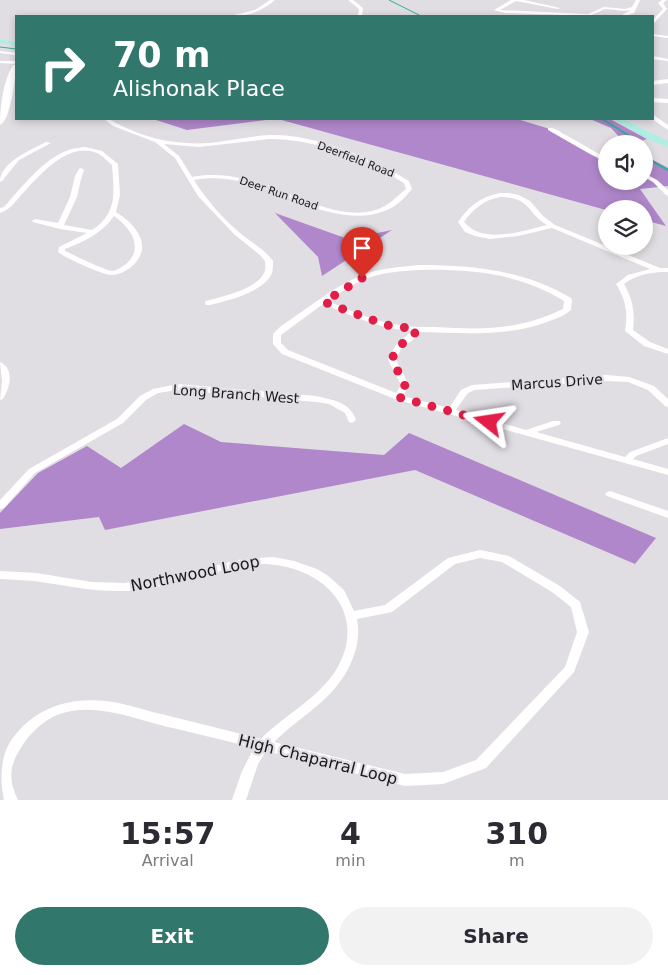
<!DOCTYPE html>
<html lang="en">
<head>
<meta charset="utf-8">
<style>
	body { margin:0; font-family:"DejaVu Sans",sans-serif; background:#f2f2f3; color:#2b2b33; height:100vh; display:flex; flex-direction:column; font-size:19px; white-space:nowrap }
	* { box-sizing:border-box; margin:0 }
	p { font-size:16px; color:#7c7c81 }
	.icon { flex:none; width:28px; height:28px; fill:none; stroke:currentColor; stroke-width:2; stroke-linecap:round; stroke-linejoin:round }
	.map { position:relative; height:800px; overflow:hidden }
	.panel { display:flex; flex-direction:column; background:#fff; flex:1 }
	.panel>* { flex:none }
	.banner { position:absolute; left:15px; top:15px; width:639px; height:105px; border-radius:0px; box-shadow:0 2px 8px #0003; background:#31776c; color:#fff; overflow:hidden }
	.tools { position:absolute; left:598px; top:135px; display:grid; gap:10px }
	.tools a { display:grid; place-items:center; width:55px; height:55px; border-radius:50%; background:#fff; box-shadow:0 2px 8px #0003; font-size:25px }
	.pin { position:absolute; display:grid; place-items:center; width:42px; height:42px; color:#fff; margin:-51px -21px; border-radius:50% 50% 50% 0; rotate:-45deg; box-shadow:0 0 5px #0007 }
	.pin .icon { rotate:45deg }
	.me { position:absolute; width:55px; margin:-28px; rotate:285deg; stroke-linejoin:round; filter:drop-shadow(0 0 4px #0008) }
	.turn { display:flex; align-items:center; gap:18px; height:105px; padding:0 15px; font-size:22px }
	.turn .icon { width:65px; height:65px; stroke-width:2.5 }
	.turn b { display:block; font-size:35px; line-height:42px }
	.eta { display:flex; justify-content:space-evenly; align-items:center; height:85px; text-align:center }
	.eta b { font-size:30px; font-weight:600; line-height:35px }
	.primary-button { display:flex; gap:10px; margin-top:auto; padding:10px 15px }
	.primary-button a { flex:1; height:58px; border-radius:30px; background:#31776c; color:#fff; font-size:20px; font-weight:600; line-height:58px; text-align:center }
	.primary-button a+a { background:#f2f2f3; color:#2b2b33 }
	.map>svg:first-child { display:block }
	.forest { fill:#af87ca }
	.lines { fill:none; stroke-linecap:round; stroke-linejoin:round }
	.stream-far1 { stroke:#35ab9a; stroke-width:1 }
	.stream { stroke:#35ab9a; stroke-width:2 }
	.street { fill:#fff; fill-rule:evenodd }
	.secondary { fill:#fff; fill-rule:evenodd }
	.primary { fill:#b0eee3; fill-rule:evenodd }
	.route { stroke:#e11d48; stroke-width:9; stroke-dasharray:0 16.2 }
	.labels { text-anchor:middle; stroke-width:4.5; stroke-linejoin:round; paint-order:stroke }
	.far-street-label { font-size:11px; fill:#19181a; stroke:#e1dee3 }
	.street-label { font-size:14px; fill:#19181a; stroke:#e1dee3 }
	.near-street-label { font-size:16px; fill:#19181a; stroke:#e1dee3 }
</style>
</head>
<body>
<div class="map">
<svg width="668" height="800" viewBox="0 0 668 800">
	<rect width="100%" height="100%" fill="#e1dee3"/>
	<g class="forest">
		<path d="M153,119H274L187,130Z"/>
		<path d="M278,119H517L563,133L580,146L606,158V181H644V155L668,168V186L640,189L666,226L644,220V209L606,210Z"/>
		<path d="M590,119H610L647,139L638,142V144H626L611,128Z"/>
		<path d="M275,213L348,239L392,230L322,276L318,257Z"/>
		<path d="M184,424L221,442L384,455L409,433L656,538L635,564L415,470L105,530L99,517L0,529V513L38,473L87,446L121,468Z"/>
	</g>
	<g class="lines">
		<g class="stream-far1">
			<path d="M389,0L421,16"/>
			<path d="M0,47L16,49"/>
		</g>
		<g class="stream">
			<path d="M602,119L628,135L635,144"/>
			<path d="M644,157L668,170"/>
		</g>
		<g class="street">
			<path d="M270,0H275C262,11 247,17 230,16L255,10Z"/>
			<path d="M348,0H353L363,8L362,16H358L359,9Z"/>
			<path d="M511,0H524L560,8L558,9L516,1L500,10L588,14L604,7L625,9L632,7L636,0H640L634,13L625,16H620L631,10C622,12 614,9 606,9C599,10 594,16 586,16L505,13L494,10Z"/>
			<path d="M662,0H667L663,3L667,9L652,25V21L663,9L658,3Z"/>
			<path d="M652,34L668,36V38L652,36Z"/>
			<path d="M0,51L16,53V55L0,53Z"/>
			<path d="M652,56L668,59V61L652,59Z"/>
			<path d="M0,61H16V64L0,63Z"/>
			<path d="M668,79V83L652,85V81Z"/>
			<path d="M652,98L668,99V103L652,102Z"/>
			<path d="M652,114L668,125V130L652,119Z"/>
			<path d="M104,119C111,119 112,121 118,124C131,131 153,139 168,141C182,143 196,144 210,143C230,141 250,136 270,135C315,134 371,157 409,181L412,189C407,195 400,203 393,207C346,233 289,194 243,182C227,178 210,177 194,180C205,198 224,220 240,233C252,243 264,249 273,261C273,265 273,269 272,273C264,292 227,301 209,305H206L205,303L206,301C221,297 257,289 264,273C266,270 265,265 265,261L260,255L235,235L198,196L175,158L155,142L113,126ZM269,139C316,139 365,158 404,183L406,189C396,197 388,207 375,210C340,221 296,195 264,184C240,177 217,172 192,177L179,156L164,144L199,147Z"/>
			<path d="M548,128H552L559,131L606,158V162L590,154L548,130Z"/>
			<path d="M46,142L51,143L19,160L2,181L0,182C0,162 31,150 46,142Z"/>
			<path d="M85,147L102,151L118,164L120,195L116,212C137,225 155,248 130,268C125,271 119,275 112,275C103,275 65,258 58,252L59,247L87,233L60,229L33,222L32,221L35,219L58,223L70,197L75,176L79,169L81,168L84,170L81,179L77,197L64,225L92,230C118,213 114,192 112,165C107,161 102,155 97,153C68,141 40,175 23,193C16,201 10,210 0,213V208L4,207C21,188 44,158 69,150C74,148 80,148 85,147ZM114,216C130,227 145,248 126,264C123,266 117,271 112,271C104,270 74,255 65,251V249C83,242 103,233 114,216Z"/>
			<path d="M644,173L657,180L668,190V196L666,195L653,182L644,177Z"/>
			<path d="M500,193H509L519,195L530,201L543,216L555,225L660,268H668V272C652,272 637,274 624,284C633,300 635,312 633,330L650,342L668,349V354L644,346L625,331C628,313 626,300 616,284L628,275L650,269L552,228L518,236L490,239L475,236L465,232L458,222C469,206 480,197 500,193ZM500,197C531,197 526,212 547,225C523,231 483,245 464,222C473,209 484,200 500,197Z"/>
			<path d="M418,265C472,265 524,270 571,298L572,300L571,310C564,316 555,319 547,322C506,337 463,333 420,332L419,335L401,349L396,360L409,385L403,396L449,408L461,390L472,385L606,375L629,377L654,386L668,399V407L665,406L648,390L628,382L606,381L474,390L467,394L456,410L526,430L553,421H559L561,423L559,425L536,432L625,457L630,452L668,438V444L636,456L633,459L668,469V475L395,399L282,354L273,344V334L281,326C309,308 336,284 368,273C384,268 401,267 418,265ZM418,270C470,269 519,273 564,301L563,309C519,330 483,330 435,327C421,327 407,327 393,324C371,320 349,310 328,301C342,291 357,281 374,276C388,272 403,271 418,270ZM323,304C352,316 380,329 412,331L396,345L388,360L401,385L396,393L288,350L281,343V335Z"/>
			<path d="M0,362C15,369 10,388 3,399L0,400L2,381Z"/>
			<path d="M178,384L316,396C333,400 350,402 356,420L352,423L349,422L345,413L329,404L316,402L178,390L158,393L146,400L123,423L35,473L4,508L0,509V500L29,469L117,419L140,396L153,389Z"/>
			<path d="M610,491L668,511V518L607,496L605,494L607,492Z"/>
			<path d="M480,550L509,556L560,586L580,602L589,632L574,672L486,768L443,784L405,786L266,751L258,764L246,800H232L242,771L254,748C224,740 194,733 164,726C133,718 96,703 63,713C47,717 31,732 22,746C9,765 8,780 18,800H4C0,781 0,759 10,742C32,709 67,697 106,701C125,703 146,711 165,715C197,723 229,731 261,739C284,715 318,699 336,670C372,609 318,562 257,564C236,565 215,573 195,578C172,584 148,590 124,591C96,592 69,586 41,582C28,580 14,580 0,579V571L36,573L92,582L124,583L170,577L242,559L273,557L294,561L317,569L327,575L344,590L354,611L385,605L448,558ZM480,558L502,562L552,592L571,607L577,632L565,667L476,760L443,772L405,774L274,742C300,716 334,700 350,665C357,650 360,635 357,619L392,612L455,564Z"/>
		</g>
		<path class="secondary" d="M13,65H16C16,77 10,121 0,125C0,107 3,81 13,65Z"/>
		<g class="primary">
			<path d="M0,39L16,42V46L0,43Z"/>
			<path d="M613,119H623L668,141V147L647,139Z"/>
		</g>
	</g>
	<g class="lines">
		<path class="route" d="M362,278L324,302L386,325L416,329V332C405,343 396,345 392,360L405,385L398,397L489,422"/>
	</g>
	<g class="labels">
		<g class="far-street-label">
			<text transform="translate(356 159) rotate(21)" y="4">Deerfield Road</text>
			<text transform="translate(279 193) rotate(19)" y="4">Deer Run Road</text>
		</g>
		<g class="street-label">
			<text transform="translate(557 382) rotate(-4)" y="5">Marcus Drive</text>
			<text transform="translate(236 394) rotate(4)" y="5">Long Branch West</text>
		</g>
		<g class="near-street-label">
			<text transform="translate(195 573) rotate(-11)" y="6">Northwood Loop</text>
			<text transform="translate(318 759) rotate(14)" y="6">High Chaparral Loop</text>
		</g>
	</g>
</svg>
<div class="tools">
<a><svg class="icon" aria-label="sound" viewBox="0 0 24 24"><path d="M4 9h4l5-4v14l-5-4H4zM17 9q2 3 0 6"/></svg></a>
<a><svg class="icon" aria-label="layers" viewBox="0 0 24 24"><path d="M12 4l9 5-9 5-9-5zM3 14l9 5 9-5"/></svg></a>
</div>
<div class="pin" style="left:362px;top:278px;background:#d93025"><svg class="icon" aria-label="arrive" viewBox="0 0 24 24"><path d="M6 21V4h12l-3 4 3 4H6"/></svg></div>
<svg class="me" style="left:489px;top:422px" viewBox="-20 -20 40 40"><path d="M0-17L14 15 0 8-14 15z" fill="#e11d48" stroke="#fff" stroke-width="4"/></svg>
<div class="banner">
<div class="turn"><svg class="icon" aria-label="right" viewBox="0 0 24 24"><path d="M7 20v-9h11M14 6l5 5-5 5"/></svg><div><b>70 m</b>Alishonak Place</div></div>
</div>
</div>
<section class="panel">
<div class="eta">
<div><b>15:57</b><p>Arrival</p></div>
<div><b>4</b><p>min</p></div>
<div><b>310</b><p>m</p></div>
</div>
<div class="primary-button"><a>Exit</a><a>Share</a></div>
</section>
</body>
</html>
